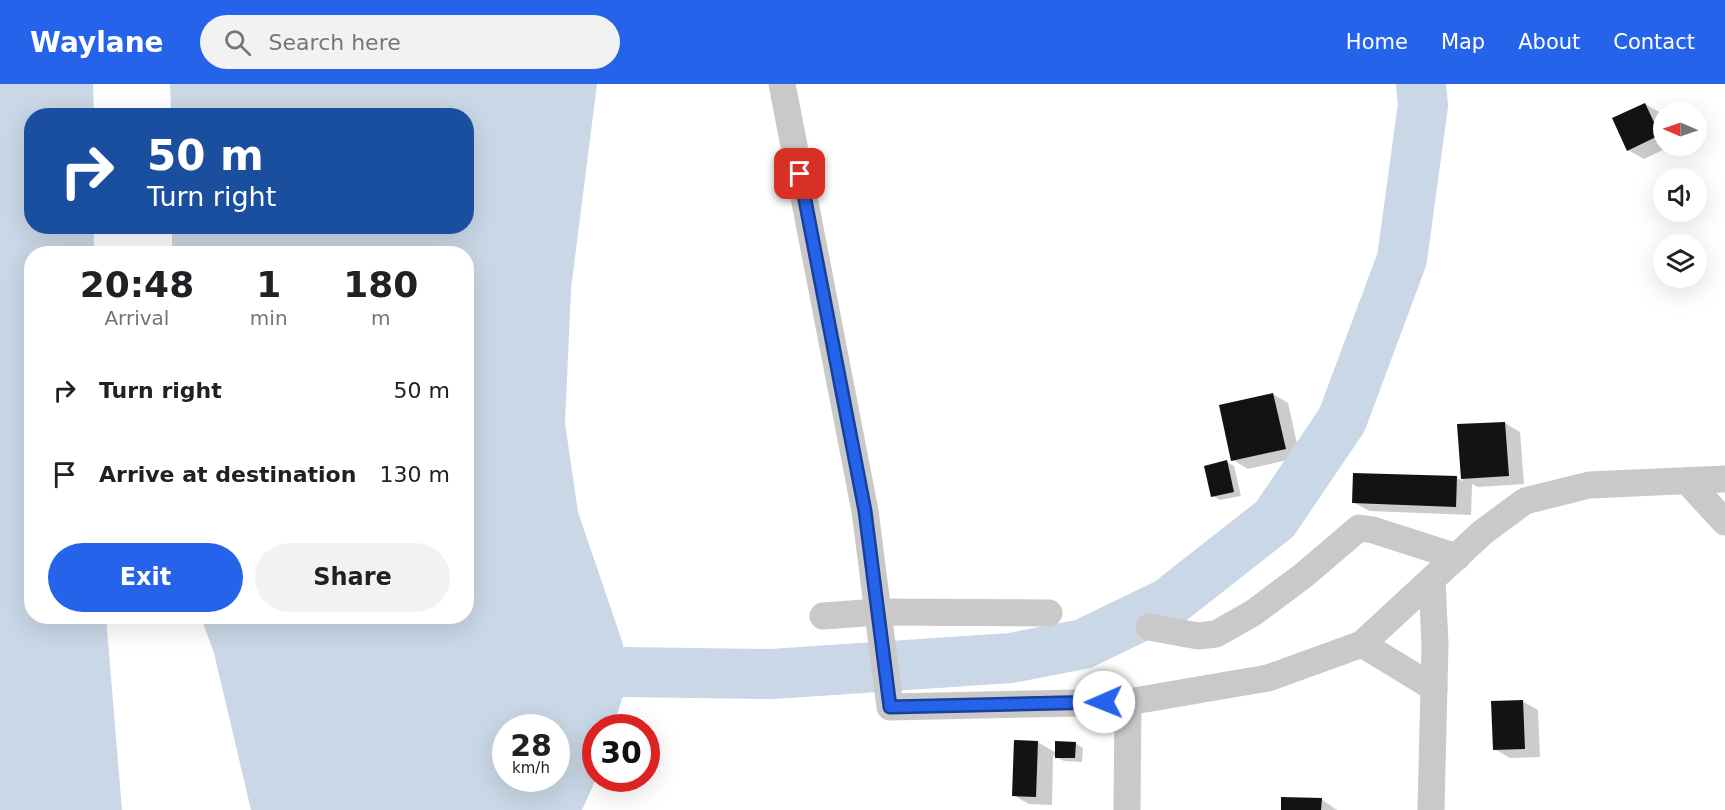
<!DOCTYPE html>
<html lang="en">
<head>
<meta charset="utf-8">
<style>
	body { margin:0; font-family:"DejaVu Sans",sans-serif; background:#f2f2f2; color:#202124; height:100vh; display:flex; flex-direction:column; font-size:22px; white-space:nowrap }
	* { box-sizing:border-box; margin:0 }
	p { font-size:20px; color:#757577 }
	.icon { flex:none; width:33px; height:33px; fill:none; stroke:currentColor; stroke-width:2; stroke-linecap:round; stroke-linejoin:round }
	.map { position:relative; flex:1; overflow:hidden }
	.side { position:absolute; left:24px; top:162px; width:450px; height:378px; display:flex; flex-direction:column; background:#fff; border-radius:24px; box-shadow:0 6px 24px #0002 }
	.side>* { flex:none }
	.hud { position:absolute; left:24px; top:24px; width:450px; height:126px; border-radius:24px; box-shadow:0 6px 24px #0002; background:#1a4fa0; color:#fff; overflow:hidden }
	.needle { width:39px; rotate:272deg }
	.controls { position:absolute; left:1653px; top:18px; display:grid; gap:12px }
	.controls a { display:grid; place-items:center; width:54px; height:54px; border-radius:50%; background:#fff; box-shadow:0 6px 24px #0002; font-size:30px }
	.speed { position:absolute; left:492px; top:630px; display:flex; gap:12px; font-size:30px; font-weight:700; text-align:center }
	.speed>* { display:grid; place-content:center; width:78px; height:78px; border-radius:50%; background:#fff; box-shadow:0 6px 24px #0002; line-height:1 }
	.speed small { font-size:15px; font-weight:400 }
	.speed .limit { border:9px solid #d22; background:#fff; color:#111 }
	.pin { position:absolute; display:grid; place-items:center; width:51px; height:51px; color:#fff; margin:-26px; border-radius:12px; box-shadow:0 3px 9px #0006 }
	.me { position:absolute; width:66px; margin:-33px; rotate:269deg; stroke-linejoin:round; filter:drop-shadow(0 0 4px #0008) }
	.turn { display:flex; align-items:center; gap:21px; height:126px; padding:0 24px; font-size:27px }
	.turn .icon { width:78px; height:78px; stroke-width:2.5 }
	.turn b { display:block; font-size:42px; line-height:51px }
	.eta { display:flex; justify-content:space-evenly; align-items:center; height:102px; text-align:center }
	.eta b { font-size:36px; font-weight:700; line-height:42px }
	.primary-button { display:flex; gap:12px; margin-top:auto; padding:12px 24px }
	.primary-button a { flex:1; height:69px; border-radius:36px; background:#2563eb; color:#fff; font-size:24px; font-weight:700; line-height:69px; text-align:center }
	.primary-button a+a { background:#f2f2f2; color:#202124 }
	ul { padding:0; list-style:none }
	li { display:flex; align-items:center; gap:18px; height:84px; padding:0 24px }
	li div { flex:1 }
	li b { display:block; font-size:22px }
	li em { font-style:normal }
	header { display:flex; align-items:center; gap:36px; box-sizing:border-box; height:84px; padding:0 30px; background:#2563eb; color:#fff }
	header strong { font-size:28px }
	nav { display:flex; gap:33px; margin-inline-start:auto; font-size:21px }
	.search { width:420px; height:54px; background:#f2f2f2; display:flex; align-items:center; gap:15px; box-sizing:border-box; padding:0 21px; border-radius:33px; color:#757577; font-size:22px }
	.map>svg:first-child { display:block }
	.water { fill:#c9d7e6; fill-rule:evenodd }
	.shadow { fill:#0003 }
	.lines { fill:none; stroke-linecap:round; stroke-linejoin:round }
	.river { stroke:#c9d7e6; stroke-width:50 }
	.building { fill:#131313 }
	.minor { stroke:#c9c9c9; stroke-width:27 }
	.route-casing { stroke:#184099; stroke-width:15 }
	.route { stroke:#2563eb; stroke-width:10 }
</style>
</head>
<body>
<header>
<strong>Waylane</strong>
<div class="search"><svg class="icon" aria-label="search" viewBox="0 0 24 24"><circle cx="10" cy="10" r="6"/><path d="M15 15l6 6"/></svg>Search here</div>
<nav><a>Home</a><a>Map</a><a>About</a><a>Contact</a></nav>
</header>
<div class="map">
<svg width="1725" height="726" viewBox="0 0 1725 726">
	<rect width="100%" height="100%" fill="#fff"/>
	<g class="water">
		<path d="M0,0H93L94,31L32,32V142L94,143V169L32,170V532L106,533L122,726H0Z"/>
		<path d="M170,0H597L571,205L565,339L578,428L623,560V612L613,643L596,644V695L582,726H251L214,569L201,533L466,532V170L172,169V143L466,142V32L171,31ZM506,644H556V694H506Z"/>
	</g>
	<g class="shadow">
		<path d="M1645,20L1661,29L1664,36V62H1671L1644,75L1628,66Z"/>
		<path d="M1273,310L1288,319L1300,373L1248,385L1233,376Z"/>
		<path d="M1505,339L1520,348L1524,400L1478,403L1472,400L1471,431L1369,427L1353,418L1456,394L1463,397L1459,342Z"/>
		<path d="M1227,378L1234,382L1241,412L1220,416L1213,412Z"/>
		<path d="M1522,617L1538,626L1540,673L1510,674L1494,665Z"/>
		<path d="M1038,658L1056,669L1075,659L1083,664L1082,678L1064,677L1053,671L1052,721L1029,720L1013,711Z"/>
		<path d="M1321,715L1337,726H1282Z"/>
	</g>
	<g class="lines">
		<path class="river" d="M624,588L772,590L1011,574L1083,560L1168,519L1275,435L1342,336L1402,175L1423,21L1421,0"/>
	</g>
	<g class="building">
		<path d="M1645,19L1660,51L1627,67L1612,34Z"/>
		<path d="M1273,309L1286,365L1231,377L1219,321Z"/>
		<path d="M1505,338L1509,392L1461,395L1457,340Z"/>
		<path d="M1227,376L1234,408L1211,413L1204,382Z"/>
		<path d="M1353,389L1457,392L1456,423L1352,419Z"/>
		<path d="M1523,616L1525,665L1493,666L1491,617Z"/>
		<path d="M1014,656L1038,657L1036,713L1012,712Z"/>
		<path d="M1055,657L1076,658L1075,674H1055Z"/>
		<path d="M1281,713L1322,714L1321,726H1281Z"/>
	</g>
	<g class="lines">
		<g class="minor">
			<path d="M782,0L865,427L890,623L1128,618L1268,594L1362,560L1483,448L1525,417L1589,401L1725,395"/>
			<path d="M1687,397L1725,438"/>
			<path d="M823,532L878,528L1049,529"/>
			<path d="M1149,543L1198,552L1216,550L1253,529L1304,491L1359,444L1373,446L1457,473"/>
			<path d="M1362,560L1434,604"/>
			<path d="M1127,726L1128,618"/>
			<path d="M1431,726L1435,560L1432,496"/>
		</g>
	</g>
	<g class="lines">
		<defs>
			<path id="route" d="M800,90L865,427L890,623L1104,618"/>
		</defs>
		<use href="#route" class="route-casing"/>
		<use href="#route" class="route"/>
	</g>
</svg>
<div class="controls">
<a><svg class="needle" viewBox="-14 -14 28 28"><path d="M0-13l5 13h-10z" fill="#e53935"/><path d="M0 13l5-13h-10z" fill="#757577"/></svg></a>
<a><svg class="icon" aria-label="sound" viewBox="0 0 24 24"><path d="M4 9h4l5-4v14l-5-4H4zM17 9q2 3 0 6"/></svg></a>
<a><svg class="icon" aria-label="layers" viewBox="0 0 24 24"><path d="M12 4l9 5-9 5-9-5zM3 14l9 5 9-5"/></svg></a>
</div>
<div class="speed"><div>28<small>km/h</small></div><div class="limit">30</div></div>
<div class="pin" style="left:800px;top:90px;background:#d93025"><svg class="icon" aria-label="arrive" viewBox="0 0 24 24"><path d="M6 21V4h12l-3 4 3 4H6"/></svg></div>
<svg class="me" style="left:1104px;top:618px" viewBox="-20 -20 40 40"><circle r="19" fill="#fff"/><path d="M0-13L10 11 0 6-10 11z" fill="#2563eb"/></svg>
<div class="hud">
<div class="turn"><svg class="icon" aria-label="right" viewBox="0 0 24 24"><path d="M7 20v-9h11M14 6l5 5-5 5"/></svg><div><b>50 m</b>Turn right</div></div>
</div>
<section class="side">
<div class="eta">
<div><b>20:48</b><p>Arrival</p></div>
<div><b>1</b><p>min</p></div>
<div><b>180</b><p>m</p></div>
</div>
<ul>
<li><svg class="icon" aria-label="right" viewBox="0 0 24 24"><path d="M7 20v-9h11M14 6l5 5-5 5"/></svg><div><b>Turn right</b></div><em>50 m</em></li>
<li><svg class="icon" aria-label="arrive" viewBox="0 0 24 24"><path d="M6 21V4h12l-3 4 3 4H6"/></svg><div><b>Arrive at destination</b></div><em>130 m</em></li>
</ul>
<div class="primary-button"><a>Exit</a><a>Share</a></div>
</section>
</div>
</body>
</html>
